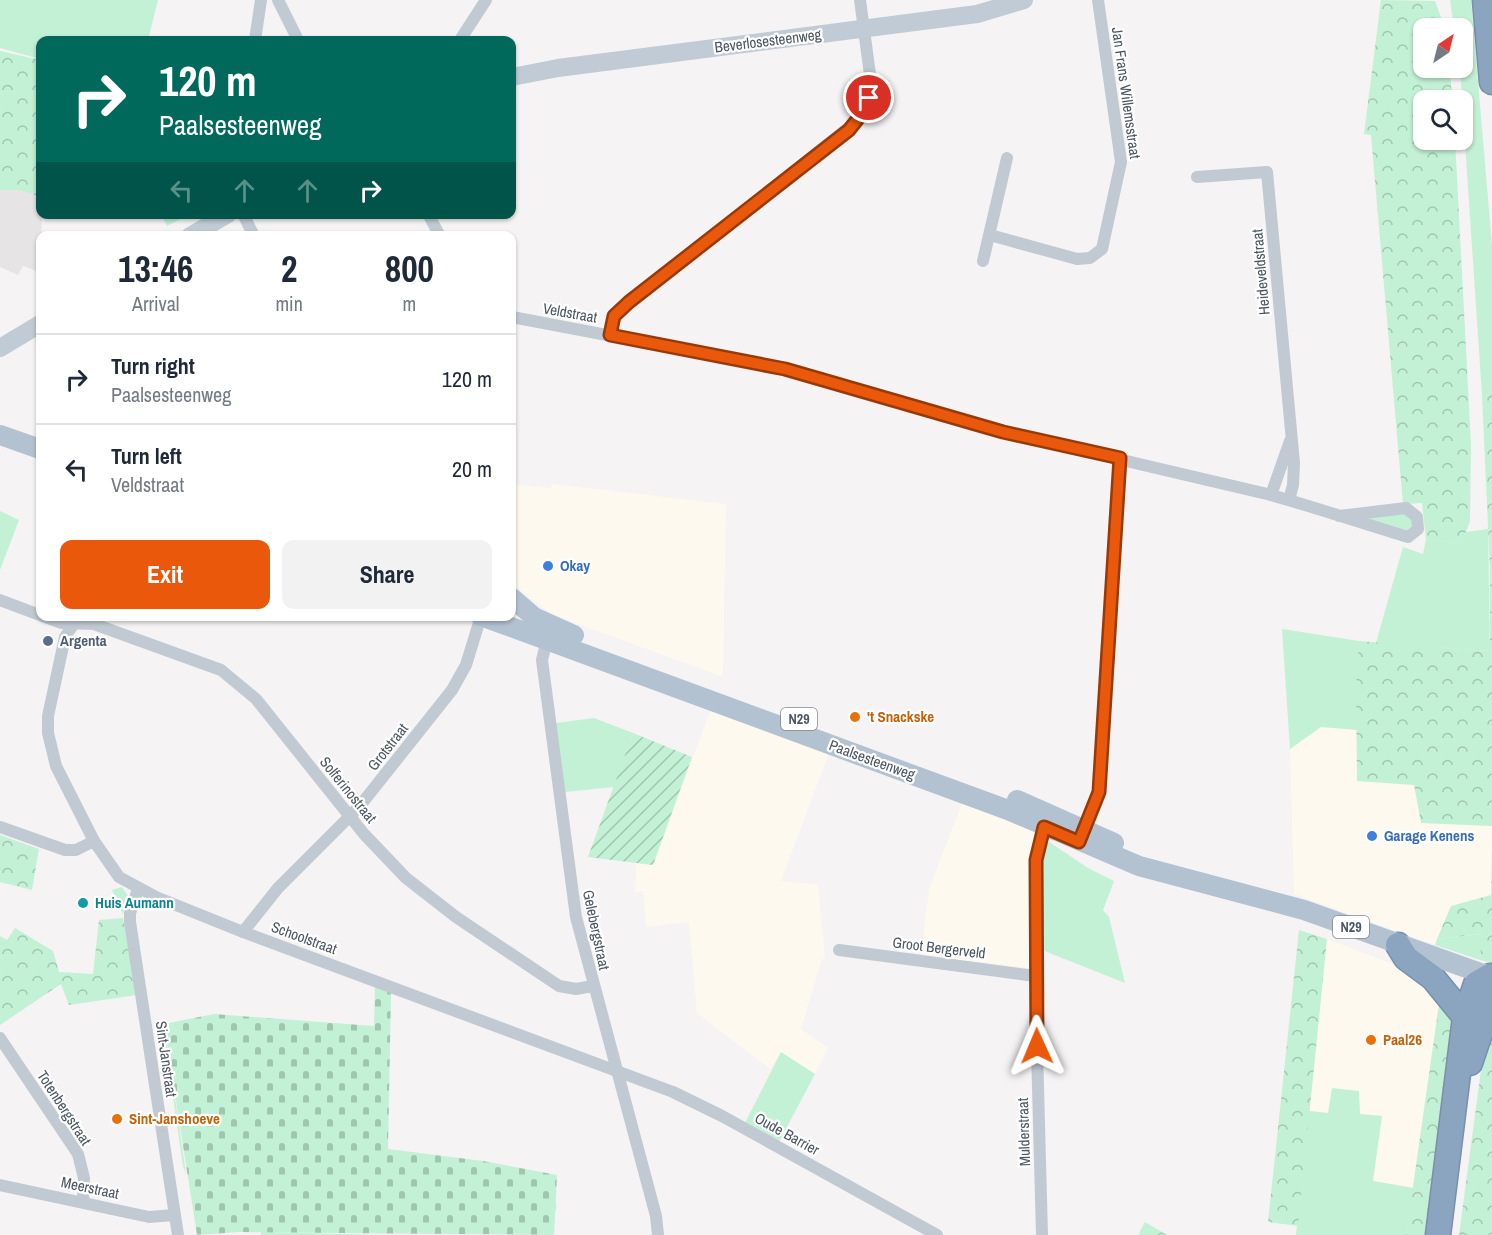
<!DOCTYPE html>
<html lang="en">
<head>
<meta charset="utf-8">
<style>
	body { margin:0; font-family:"Archivo Narrow",sans-serif; background:#f2f2f3; color:#1f2937; height:100vh; display:flex; flex-direction:column; font-size:22px; white-space:nowrap }
	* { box-sizing:border-box; margin:0 }
	p { font-size:20px; color:#747a83 }
	.icon { flex:none; width:33px; height:33px; fill:none; stroke:currentColor; stroke-width:2; stroke-linecap:round; stroke-linejoin:round }
	.map { position:relative; flex:1; overflow:hidden }
	.sheet { position:absolute; left:36px; top:231px; width:480px; height:390px; display:flex; flex-direction:column; background:#fff; border-radius:12px; box-shadow:0 2px 4px #0004 }
	.sheet>* { flex:none }
	.top-card { position:absolute; left:36px; top:36px; width:480px; height:183px; border-radius:12px; box-shadow:0 2px 4px #0004; background:#00695c; color:#fff; overflow:hidden }
	.needle { width:39px; rotate:35deg }
	.controls { position:absolute; left:1413px; top:18px; display:grid; gap:12px }
	.controls a { display:grid; place-items:center; width:60px; height:60px; border-radius:12px; background:#fff; box-shadow:0 2px 4px #0004; font-size:30px }
	.pin { position:absolute; display:grid; place-items:center; width:51px; height:51px; color:#fff; margin:-26px; border:3px solid #fff; border-radius:50%; box-shadow:0 2px 6px #0007 }
	.me { position:absolute; width:66px; margin:-33px; rotate:359deg; stroke-linejoin:round; filter:drop-shadow(0 0 4px #0008) }
	.turn { display:flex; align-items:center; gap:21px; height:126px; padding:0 24px; font-size:27px }
	.turn .icon { width:78px; height:78px; stroke-width:2.5 }
	.turn b { display:block; font-size:42px; line-height:51px }
	.lanes { display:flex; align-items:center; height:57px; padding:0 24px; background:#0003; justify-content:center; gap:30px; direction:ltr }
	.lanes .off { opacity:.35 }
	.eta { display:flex; justify-content:space-evenly; align-items:center; height:102px; text-align:center }
	.eta b { font-size:36px; font-weight:700; line-height:42px }
	.primary-button { display:flex; gap:12px; margin-top:auto; padding:12px 24px }
	.primary-button a { flex:1; height:69px; border-radius:12px; background:#ea580c; color:#fff; font-size:24px; font-weight:700; line-height:69px; text-align:center }
	.primary-button a+a { background:#f2f2f3; color:#1f2937 }
	ul { padding:0; list-style:none }
	li { display:flex; align-items:center; gap:18px; height:90px; padding:0 24px; border-top:2px solid #e0e1e3 }
	li div { flex:1 }
	li b { display:block; font-size:22px }
	li em { font-style:normal }
	.map>svg:first-child { display:block }
	.commercial { fill:#fdf9ef }
	.education { fill:#e6e4e5 }
	.grass { fill:#c3f1d5 }
	.forest { fill:url(#forest-crowns) }
	.cemetery { fill:url(#cemetery-stones) }
	.garden { fill:url(#garden-furrows) }
	.lines { fill:none; stroke-linecap:round; stroke-linejoin:round }
	.highway-casing { stroke:#7690ad; stroke-width:27 }
	.street { stroke:#c1cad2; stroke-width:12 }
	.secondary { stroke:#c1cbd6; stroke-width:18 }
	.primary { stroke:#b3c2d1; stroke-width:20 }
	.highway { stroke:#8ba5c1; stroke-width:24 }
	.route-casing { stroke:#983908; stroke-width:15 }
	.route { stroke:#ea580c; stroke-width:10 }
	.shop-dot { fill:#3f7fe0; stroke:#fff; stroke-width:2 }
	.service-dot { fill:#5c6f8a; stroke:#fff; stroke-width:2 }
	.food-dot { fill:#e8710a; stroke:#fff; stroke-width:2 }
	.culture-dot { fill:#0f9aa8; stroke:#fff; stroke-width:2 }
	.labels { text-anchor:middle; stroke-width:4.5; stroke-linejoin:round; paint-order:stroke }
	.shield { fill:#fff; stroke:#808990; stroke-width:1.5 }
	.shield-label { font-size:14px; font-weight:bold; fill:#4a5661 }
	.street-label { font-size:15px; fill:#4a5661; stroke:#fff }
	.shop-label { font-size:15px; font-weight:bold; fill:#366cbe; stroke:#fff; text-anchor:start }
	.service-label { font-size:15px; font-weight:bold; fill:#4e5e75; stroke:#fff; text-anchor:start }
	.food-label { font-size:15px; font-weight:bold; fill:#c56008; stroke:#fff; text-anchor:start }
	.culture-label { font-size:15px; font-weight:bold; fill:#0d838f; stroke:#fff; text-anchor:start }
</style>
</head>
<body>
<div class="map">
<svg width="1492" height="1235" viewBox="0 0 1492 1235">
	<defs>
		<pattern id="forest-crowns" width="20" height="18" patternUnits="userSpaceOnUse" patternTransform="scale(1.5)"><rect width="20" height="18" fill="#c3f1d5"/><path d="M2 6a3 3 0 1 1 6 0M12 15a3 3 0 1 1 6 0" fill="none" stroke="#a0c6b0"/></pattern>
		<pattern id="cemetery-stones" width="16" height="16" patternUnits="userSpaceOnUse" patternTransform="scale(1.5)"><rect width="16" height="16" fill="#c3f1d5"/><path d="M2 7V4a2 2 0 0 1 4 0v3zM10 15v-3a2 2 0 0 1 4 0v3z" fill="#a0c6b0"/></pattern>
		<pattern id="garden-furrows" width="10" height="10" patternUnits="userSpaceOnUse" patternTransform="scale(1.5)"><rect width="10" height="10" fill="#c3f1d5"/><path d="M-1 1l2-2M0 10L10 0M9 11l2-2" fill="none" stroke="#a0c6b0"/></pattern>
	</defs>
	<rect width="100%" height="100%" fill="#f5f3f3"/>
	<g class="commercial">
		<path d="M512,484L551,488L552,484L726,504L723,677L551,614L512,584Z"/>
		<path d="M711,709L829,753L781,881L818,884L825,959H822L801,1029L828,1048L815,1074L781,1052L770,1069L697,1013L689,922L646,927L643,891L635,892L636,863L653,865Z"/>
		<path d="M1321,727L1357,730V781L1414,785L1422,823L1492,826L1491,895L1451,906L1435,945L1294,894L1290,749Z"/>
		<path d="M962,803L1034,831V843L1029,864L1031,962L1029,968L921,955L929,889Z"/>
		<path d="M1327,939L1411,971L1424,983L1439,1004L1414,1188L1373,1181L1381,1116L1309,1111Z"/>
	</g>
	<path class="education" d="M0,190L24,191L40,197V214L127,215L121,218L42,215L40,272L23,266L18,275L0,267Z"/>
	<g class="grass">
		<path d="M0,0H158L148,40H40V59L0,48Z"/>
		<path d="M1450,0H1471L1492,245V394L1482,395L1460,68H1462V28H1454Z"/>
		<path d="M0,511L19,520L0,570Z"/>
		<path d="M1403,512L1411,515L1413,524L1407,530L1369,520L1368,516Z"/>
		<path d="M1488,529L1490,651L1376,643L1403,547L1423,554L1426,539L1452,543L1464,537L1466,532Z"/>
		<path d="M1282,629L1359,641L1357,730L1321,727L1290,749Z"/>
		<path d="M594,718L633,733L614,787L565,792L556,723Z"/>
		<path d="M1049,842L1088,868L1114,881L1103,910L1109,917L1125,983L1042,950C1042,926 1033,859 1049,842Z"/>
		<path d="M122,887L128,896L123,914L112,890Z"/>
		<path d="M1483,934L1480,960L1435,945L1437,939Z"/>
		<path d="M164,1024L172,1076L169,1072L163,1029L156,1028V1025Z"/>
		<path d="M781,1052L815,1074L779,1142L745,1123Z"/>
		<path d="M1332,1088L1359,1091L1360,1114L1382,1116L1373,1181L1414,1188L1406,1235H1296L1309,1111L1328,1113Z"/>
		<path d="M172,1090H174L186,1174L183,1166Z"/>
		<path d="M261,1232L386,1235H261Z"/>
	</g>
	<g class="forest">
		<path d="M1381,0L1435,1L1445,28H1424V68H1450L1452,100H1424V140H1455L1471,444L1470,521L1464,537L1452,543L1426,539L1422,503L1403,504L1371,135L1364,134Z"/>
		<path d="M0,51L40,60V197L23,191L0,190Z"/>
		<path d="M161,215H188L167,226Z"/>
		<path d="M1492,394V826L1421,823L1414,785L1357,781L1356,688L1359,641L1490,651V571L1482,395Z"/>
		<path d="M0,835L39,849L32,890L0,882Z"/>
		<path d="M1492,850V963L1480,960L1482,934L1437,939L1451,906L1491,895Z"/>
		<path d="M123,918L137,995L69,1005L61,984L0,1025V936L7,940L15,928L53,951L59,972L93,974L99,920Z"/>
		<path d="M1299,930L1327,939L1298,1226L1268,1222Z"/>
		<path d="M1439,1004L1454,1016L1429,1235H1406Z"/>
		<path d="M1492,1023V1235H1459L1481,1070L1478,1064Z"/>
		<path d="M1145,1222L1167,1235H1138Z"/>
	</g>
	<path class="cemetery" d="M375,986L391,992L388,1149L483,1161L557,1175L554,1235L239,1232L197,1235L164,1024L214,1014L374,1026Z"/>
	<path class="garden" d="M633,733L692,757L653,865L588,857Z"/>
	<g class="lines">
		<defs>
			<g id="highway">
				<path d="M1485,0L1492,82"/>
				<path d="M1398,945L1406,958L1433,978L1465,1017"/>
				<path d="M1470,1063L1492,998"/>
				<path d="M1438,1235L1465,1017L1476,984L1490,976L1492,983"/>
			</g>
		</defs>
		<use href="#highway" class="highway-casing"/>
		<g class="street">
			<path d="M278,0L298,40"/>
			<path d="M255,40L261,0"/>
			<path d="M460,40L486,0"/>
			<path d="M1197,177L1267,172L1294,463L1293,485L1289,500"/>
			<path d="M243,214L254,236"/>
			<path d="M428,214L440,236"/>
			<path d="M990,235L1077,259L1090,258L1102,249L1121,162L1098,0"/>
			<path d="M983,261L1007,158"/>
			<path d="M512,317L785,369L1003,432L1271,495C1317,508 1362,523 1408,537L1418,529L1417,517L1406,508L1339,516"/>
			<path d="M610,335L613,316L629,302L857,121L869,98L871,82L860,0"/>
			<path d="M1271,495L1290,441"/>
			<path d="M0,600L61,623L94,624L221,670L256,699L364,834L406,878L456,917L559,986L576,989L593,986"/>
			<path d="M79,616L65,637L48,716V733L56,766L94,841L119,877L156,897L243,932L673,1092L722,1116L937,1235"/>
			<path d="M548,636L542,660L576,917L656,1216L658,1235"/>
			<path d="M0,827L65,850H76L94,841"/>
			<path d="M1082,834L1099,792L1120,458"/>
			<path d="M138,889L130,913V922L178,1235"/>
			<path d="M243,932L278,888L359,807L452,690L466,665L481,616"/>
			<path d="M839,950L1035,976"/>
			<path d="M0,1038L78,1154L84,1178L83,1202"/>
			<path d="M0,1185L149,1217L174,1215"/>
			<path d="M1042,1235L1035,976L1036,860L1046,820"/>
		</g>
		<g class="secondary">
			<path d="M512,77L558,68L977,14L1024,0"/>
			<path d="M190,236L228,214"/>
			<path d="M0,348L40,324"/>
		</g>
		<g class="primary">
			<path d="M0,435L40,449"/>
			<path d="M512,598L534,617L574,635"/>
			<path d="M481,616L1008,810L1139,866L1304,910L1492,977"/>
			<path d="M1017,800L1114,843"/>
		</g>
		<use href="#highway" class="highway"/>
	</g>
	<g class="lines">
		<defs>
			<path id="route" d="M869,98L864,111L849,130L629,302L614,316L610,335L785,369L1003,432L1120,458L1099,792L1079,842L1044,827L1036,860L1037,1046"/>
		</defs>
		<use href="#route" class="route-casing"/>
		<use href="#route" class="route"/>
	</g>
	<g class="shop-dot">
		<circle cx="548" cy="566" r="6"/>
		<circle cx="1372" cy="836" r="6"/>
	</g>
	<circle class="service-dot" cx="48" cy="641" r="6"/>
	<g class="food-dot">
		<circle cx="855" cy="717" r="6"/>
		<circle cx="1371" cy="1040" r="6"/>
		<circle cx="117" cy="1119" r="6"/>
	</g>
	<circle class="culture-dot" cx="83" cy="903" r="6"/>
	<g class="labels">
		<g class="shield">
			<rect x="781" y="708" width="36" height="22" rx="4.5"/>
			<rect x="1333" y="916" width="36" height="22" rx="4.5"/>
		</g>
		<g class="shield-label">
			<text x="799" y="724">N29</text>
			<text x="1351" y="932">N29</text>
		</g>
		<g class="street-label">
			<text transform="translate(768 41) rotate(-7)" y="5">Beverlosesteenweg</text>
			<text transform="translate(1126 93) rotate(82)" y="5">Jan Frans Willemsstraat</text>
			<text transform="translate(1261 272) rotate(-95)" y="5">Heideveldstraat</text>
			<text transform="translate(570 313) rotate(10)" y="5">Veldstraat</text>
			<text transform="translate(388 747) rotate(-52)" y="5">Grotstraat</text>
			<text transform="translate(872 760) rotate(20)" y="5">Paalsesteenweg</text>
			<text transform="translate(348 790) rotate(51)" y="5">Solferinostraat</text>
			<text transform="translate(596 930) rotate(78)" y="5">Gelebergstraat</text>
			<text transform="translate(304 938) rotate(20)" y="5">Schoolstraat</text>
			<text transform="translate(939 948) rotate(7)" y="5">Groot Bergerveld</text>
			<text transform="translate(166 1059) rotate(82)" y="5">Sint-Janstraat</text>
			<text transform="translate(64 1108) rotate(57)" y="5">Totenbergstraat</text>
			<text transform="translate(1024 1132) rotate(-92)" y="5">Mulderstraat</text>
			<text transform="translate(787 1134) rotate(29)" y="5">Oude Barrier</text>
			<text transform="translate(90 1188) rotate(12)" y="5">Meerstraat</text>
		</g>
		<g class="shop-label">
			<text x="560" y="571">Okay</text>
			<text x="1384" y="841">Garage Kenens</text>
		</g>
		<g class="service-label">
			<text x="60" y="646">Argenta</text>
		</g>
		<g class="food-label">
			<text x="867" y="722">'t Snackske</text>
			<text x="1383" y="1045">Paal26</text>
			<text x="129" y="1124">Sint-Janshoeve</text>
		</g>
		<g class="culture-label">
			<text x="95" y="908">Huis Aumann</text>
		</g>
	</g>
</svg>
<div class="controls">
<a><svg class="needle" viewBox="-14 -14 28 28"><path d="M0-13l5 13h-10z" fill="#e53935"/><path d="M0 13l5-13h-10z" fill="#747a83"/></svg></a>
<a><svg class="icon" aria-label="search" viewBox="0 0 24 24"><circle cx="10" cy="10" r="6"/><path d="M15 15l6 6"/></svg></a>
</div>
<div class="pin" style="left:869px;top:98px;background:#d93025"><svg class="icon" aria-label="arrive" viewBox="0 0 24 24"><path d="M6 21V4h12l-3 4 3 4H6"/></svg></div>
<svg class="me" style="left:1037px;top:1046px" viewBox="-20 -20 40 40"><path d="M0-17L14 15 0 8-14 15z" fill="#ea580c" stroke="#fff" stroke-width="4"/></svg>
<div class="top-card">
<div class="turn"><svg class="icon" aria-label="right" viewBox="0 0 24 24"><path d="M7 20v-9h11M14 6l5 5-5 5"/></svg><div><b>120 m</b>Paalsesteenweg</div></div>
<div class="lanes"><svg class="icon off" aria-label="left" viewBox="0 0 24 24"><path d="M17 20v-9H6M10 6l-5 5 5 5"/></svg><svg class="icon off" aria-label="ahead" viewBox="0 0 24 24"><path d="M12 20V5M6 11l6-6 6 6"/></svg><svg class="icon off" aria-label="ahead" viewBox="0 0 24 24"><path d="M12 20V5M6 11l6-6 6 6"/></svg><svg class="icon" aria-label="right" viewBox="0 0 24 24"><path d="M7 20v-9h11M14 6l5 5-5 5"/></svg></div>
</div>
<section class="sheet">
<div class="eta">
<div><b>13:46</b><p>Arrival</p></div>
<div><b>2</b><p>min</p></div>
<div><b>800</b><p>m</p></div>
</div>
<ul>
<li><svg class="icon" aria-label="right" viewBox="0 0 24 24"><path d="M7 20v-9h11M14 6l5 5-5 5"/></svg><div><b>Turn right</b><p>Paalsesteenweg</p></div><em>120 m</em></li>
<li><svg class="icon" aria-label="left" viewBox="0 0 24 24"><path d="M17 20v-9H6M10 6l-5 5 5 5"/></svg><div><b>Turn left</b><p>Veldstraat</p></div><em>20 m</em></li>
</ul>
<div class="primary-button"><a>Exit</a><a>Share</a></div>
</section>
</div>
</body>
</html>
